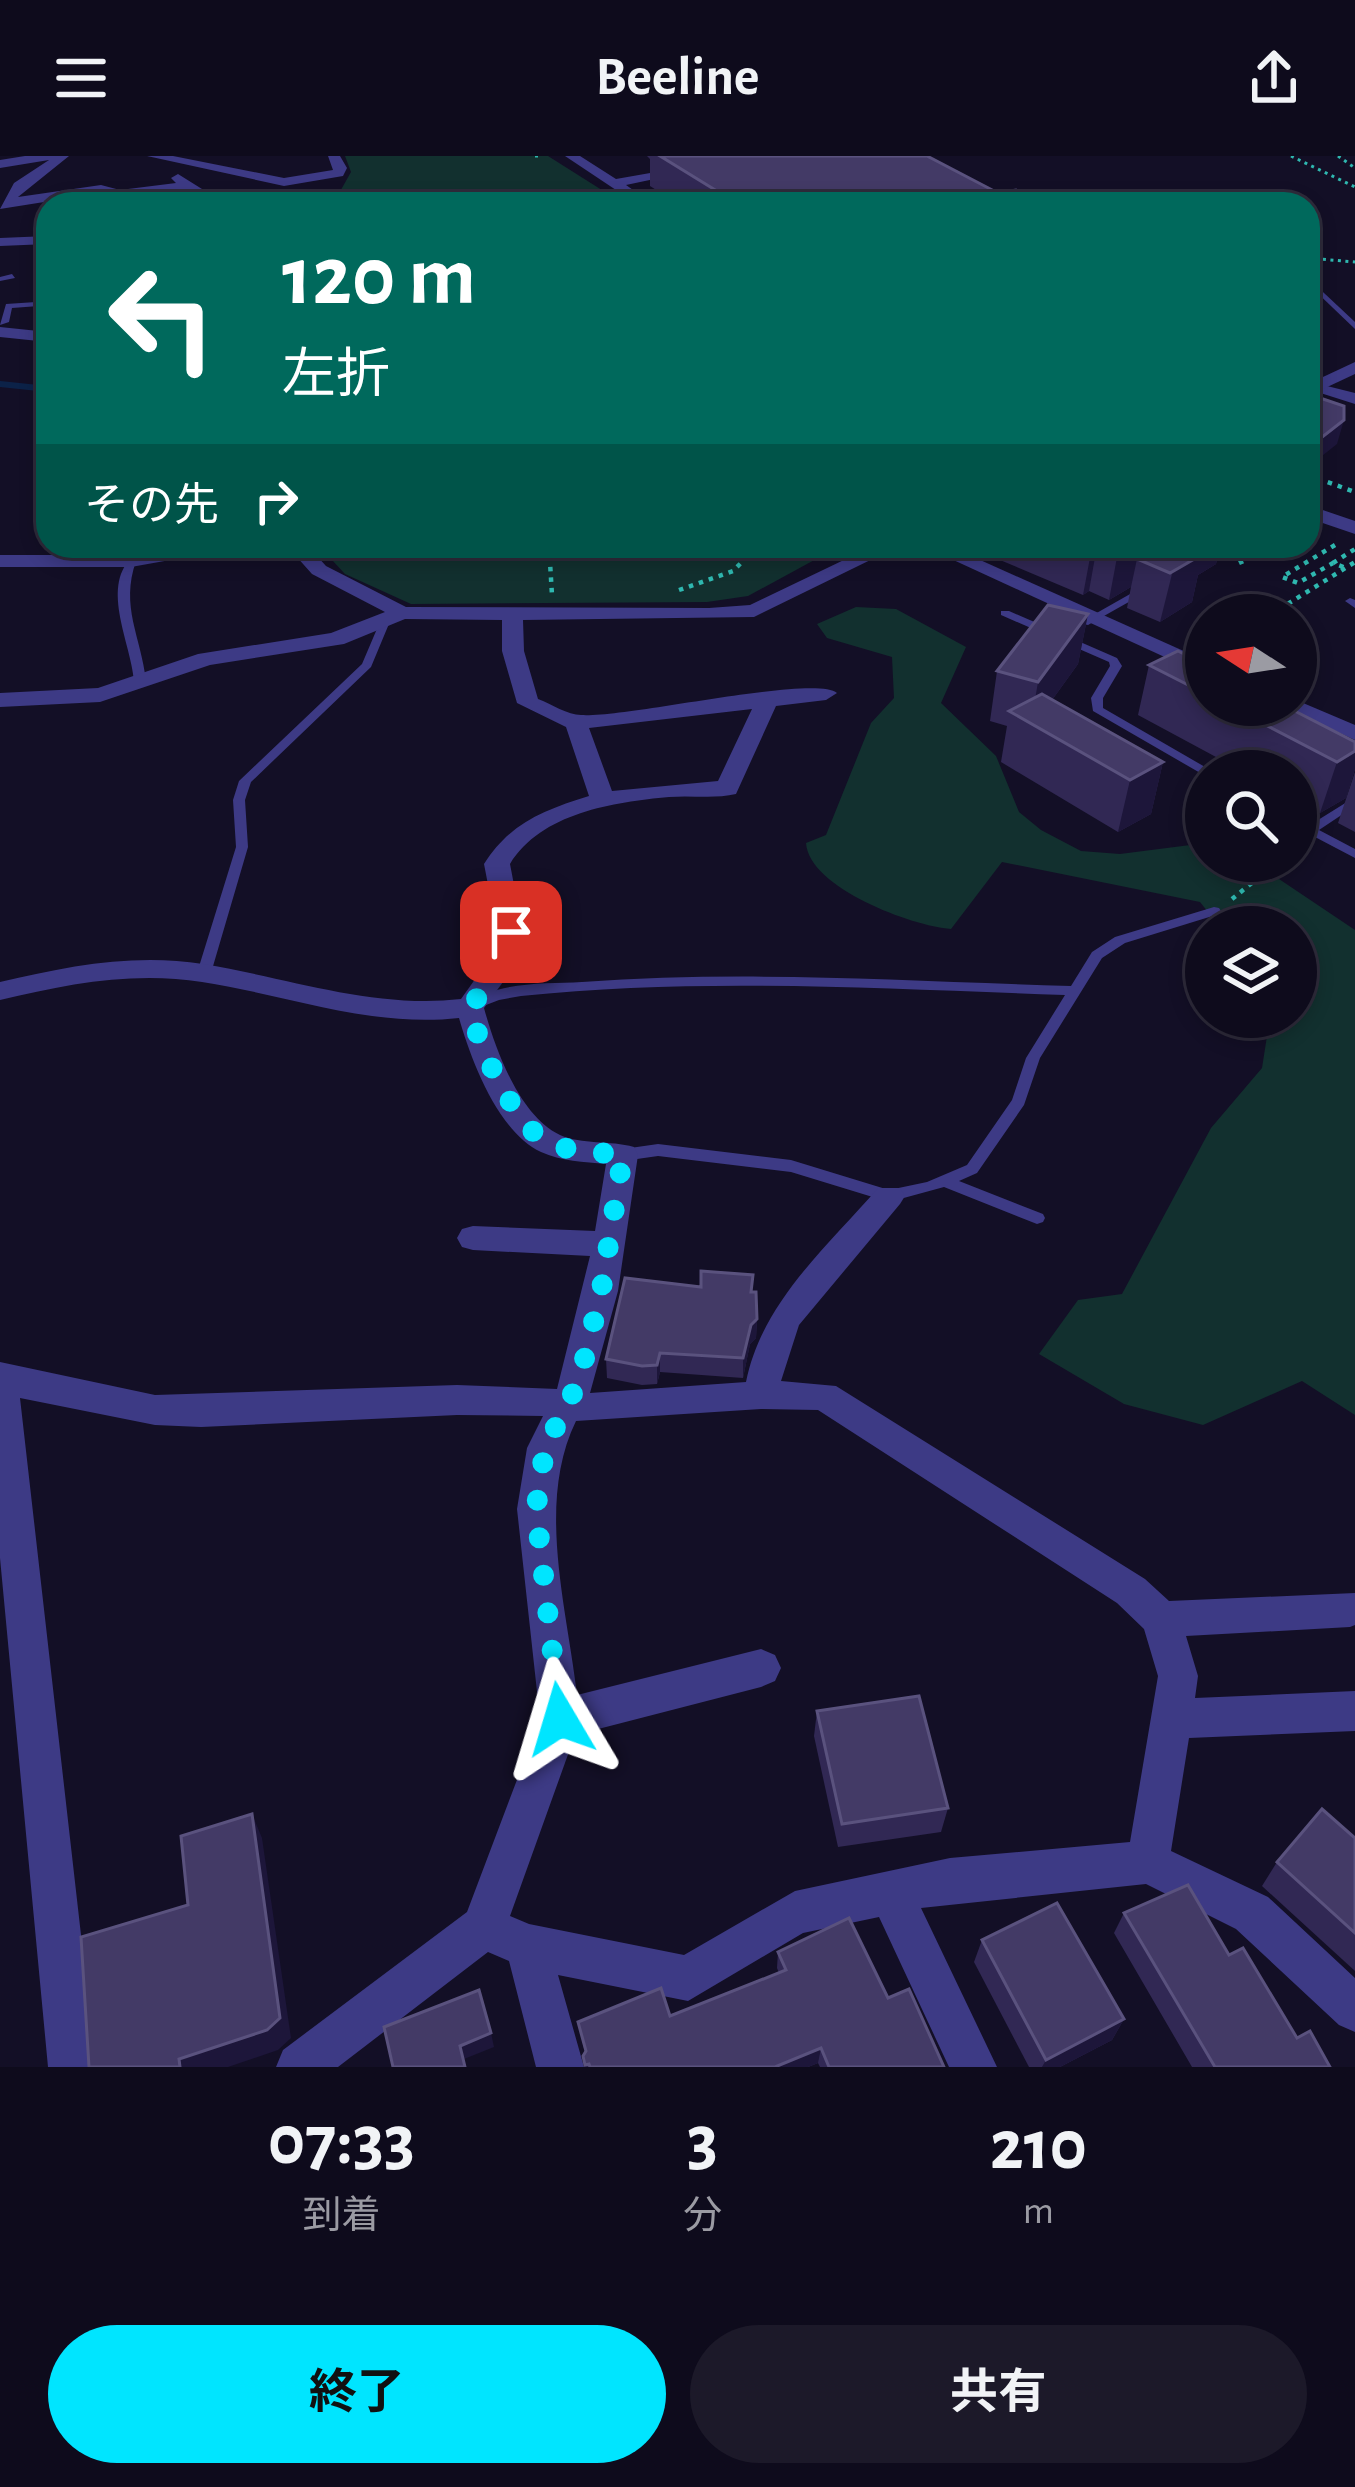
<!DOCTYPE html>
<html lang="ja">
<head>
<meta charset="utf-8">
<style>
	body { margin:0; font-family:"Alegreya Sans","Noto Sans JP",sans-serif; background:#1c1929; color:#f1f3f6; height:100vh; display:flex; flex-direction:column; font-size:45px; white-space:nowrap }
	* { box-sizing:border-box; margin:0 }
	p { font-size:39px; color:#9b9ba3 }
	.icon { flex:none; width:66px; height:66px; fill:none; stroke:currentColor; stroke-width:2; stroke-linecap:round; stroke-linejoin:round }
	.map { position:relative; height:1911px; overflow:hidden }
	.side { display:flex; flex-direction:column; background:#0e0b1c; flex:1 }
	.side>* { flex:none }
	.guide { position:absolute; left:36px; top:36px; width:1284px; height:366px; border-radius:36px; box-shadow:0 6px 18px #0003,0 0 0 3px #2e2b3b; background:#00695c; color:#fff; overflow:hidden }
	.needle { width:78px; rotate:282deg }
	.tools { position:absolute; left:1185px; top:438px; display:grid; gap:24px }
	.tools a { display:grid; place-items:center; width:132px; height:132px; border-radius:50%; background:#0e0b1c; box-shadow:0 6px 18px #0003,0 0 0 3px #2e2b3b; font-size:60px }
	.pin { position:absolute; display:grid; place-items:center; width:102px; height:102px; color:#fff; margin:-51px; border-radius:24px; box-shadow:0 6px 18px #0006 }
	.me { position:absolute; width:132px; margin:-66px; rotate:353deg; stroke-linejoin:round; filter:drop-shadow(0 0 9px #0008) }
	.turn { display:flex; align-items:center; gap:42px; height:252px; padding:0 48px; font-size:54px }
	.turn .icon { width:156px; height:156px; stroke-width:2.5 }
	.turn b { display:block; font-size:84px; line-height:102px }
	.then { display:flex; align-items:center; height:114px; padding:0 48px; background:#0003; gap:24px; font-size:45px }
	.eta { display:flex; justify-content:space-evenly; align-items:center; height:204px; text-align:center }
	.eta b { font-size:72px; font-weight:700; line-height:84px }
	.cta { display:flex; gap:24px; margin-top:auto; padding:24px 48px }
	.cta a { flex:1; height:138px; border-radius:72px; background:#00e5ff; color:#111; font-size:48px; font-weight:700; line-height:138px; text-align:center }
	.cta a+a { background:#1c1929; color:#f1f3f6 }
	header { display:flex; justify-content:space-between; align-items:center; height:156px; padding:0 48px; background:#0e0b1c; font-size:54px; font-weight:700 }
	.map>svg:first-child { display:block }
	.green { fill:#12302f }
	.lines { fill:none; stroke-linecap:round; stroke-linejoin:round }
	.stream { stroke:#0c2248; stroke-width:6 }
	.path-far1 { stroke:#2fb8b0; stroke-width:3; stroke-dasharray:3 4.5; stroke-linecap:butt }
	.path { stroke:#2fb8b0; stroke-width:4.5; stroke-dasharray:4.5 6; stroke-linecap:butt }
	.service { fill:#3d3a85; fill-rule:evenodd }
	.minor { fill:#3d3a85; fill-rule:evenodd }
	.tertiary { fill:#3d3a85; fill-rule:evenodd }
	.path-bridge { stroke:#2fb8b0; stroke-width:4.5; stroke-dasharray:4.5 6; stroke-linecap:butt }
	.wall { fill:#312854 }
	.shaded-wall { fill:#1d163a }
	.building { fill:#433a66; stroke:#5a527e; stroke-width:3 }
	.route { stroke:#00e5ff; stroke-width:21; stroke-dasharray:0 37.8 }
</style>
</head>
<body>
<header><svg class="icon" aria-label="menu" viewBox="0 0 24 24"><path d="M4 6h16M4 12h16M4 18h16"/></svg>Beeline<svg class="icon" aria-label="share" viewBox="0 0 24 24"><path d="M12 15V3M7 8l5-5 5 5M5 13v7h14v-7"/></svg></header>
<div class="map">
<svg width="1355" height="1911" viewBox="0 0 1355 1911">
	<rect width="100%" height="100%" fill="#130f26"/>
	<g class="green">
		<path d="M345,0H548L624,48H333L351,16Z"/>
		<path d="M319,390H840L748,440L707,446L411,448L345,418Z"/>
		<path d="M856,451L896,453L966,491L941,547L996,600L1019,656L1041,674L1081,695L1120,698L1206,687V705H1260L1279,723L1355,774V1259L1302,1225L1203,1269L1124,1248L1039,1198L1078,1144L1122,1138L1211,972L1262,912L1270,861H1296V771H1220L1200,746L1002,706L951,773C912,770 809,732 806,687L826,679L871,567L894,542L892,501L827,482L817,468Z"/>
	</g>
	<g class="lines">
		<path class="stream" d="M0,228L48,233"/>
		<g class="path-far1">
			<path d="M535,0H542"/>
			<path d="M1291,0L1355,31"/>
			<path d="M1338,0L1355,12"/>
			<path d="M583,48L597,41"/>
			<path d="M1308,102L1355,106"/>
		</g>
		<g class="path">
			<path d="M1308,319L1355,336"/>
			<path d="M1335,389L1282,421L1298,427L1333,407L1346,412"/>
			<path d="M549,390L552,439"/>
			<path d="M1239,407L1276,390"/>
			<path d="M1333,407L1355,393"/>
			<path d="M679,434L733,415L758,390"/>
			<path d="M1270,459L1355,406"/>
			<path d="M1232,743L1279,705"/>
		</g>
		<g class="service">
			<path d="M12,118L15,122L0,125V121Z"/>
			<path d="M1308,122L1355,166V173L1308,128Z"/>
			<path d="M36,146L40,148L39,150L12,152L9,166L0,169L6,148Z"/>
			<path d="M44,215L48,216V222L40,218Z"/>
			<path d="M131,402L136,405C120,451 141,480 146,525L140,528L134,525C131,487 101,433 131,402Z"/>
			<path d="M1146,429L1151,432L1150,434L1088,469L1079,467Z"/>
			<path d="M1350,442L1355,444V452L1345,445Z"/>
			<path d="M1001,455H1009L1117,502L1122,510L1103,542V552L1212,615H1206V619L1202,618L1093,555L1091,542L1110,510L1109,506L1001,459Z"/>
			<path d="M382,461L391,463L371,511L251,626L245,644L248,691L211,817L204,821L199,820L197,817L236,691L233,644L239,625L362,508Z"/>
			<path d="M1355,641V650L1319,674L1355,693V702L1296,671V662L1310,669Z"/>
			<path d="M1214,751L1219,752L1221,755L1219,758L1125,787L1102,802L1040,902L1024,949L977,1017L959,1025L1043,1058L1045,1062L1043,1066L1037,1068L944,1031L889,1046L791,1016L658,1000L623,1005L615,999L623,993L658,988L791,1004L889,1034L927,1026L967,1009L1012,944L1026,902L1065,839C884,833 702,821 521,840L499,844L473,854L466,849C495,825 545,828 582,826C745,814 907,825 1071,830L1092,796L1115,781Z"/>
		</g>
		<g class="minor">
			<path d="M25,0H69L18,41L101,29L120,34L176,27L171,22L178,18L226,48H210L187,33L120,42L101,37L0,53L14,27L49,4L0,12V4Z"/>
			<path d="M147,0H173L284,22L333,14L328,0H340L347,12L343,20L284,30Z"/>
			<path d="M48,80V88L0,90V82Z"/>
			<path d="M0,171L48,176V186L0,181Z"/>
			<path d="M1311,226L1355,237V248L1311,234Z"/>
			<path d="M181,390H225L215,396L131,411H0V399H131Z"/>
			<path d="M287,390H308L326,410L406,451L709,452L750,449L873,390H899L754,461L523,464L524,495L538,543C551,548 568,559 581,559C627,562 814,518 837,537L826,544L776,550L736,638C715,643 691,639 669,641C614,646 541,657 510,708L523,776L503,826L484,852C495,892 519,960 560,979C582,989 610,984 634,991L638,999L618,1135L590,1237L746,1226C762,1146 827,1091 878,1032H900L905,1040L900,1048L799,1169L781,1225L836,1230L1145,1423L1169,1445L1355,1437V1469L1350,1471L1186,1480L1198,1520L1195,1542L1355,1535V1575L1189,1582L1171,1695L1268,1741L1355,1822V1876L1339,1869L1236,1773L1146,1728L921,1752L997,1911H949L879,1761L803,1777L688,1845L558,1819L584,1911H536L509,1805L488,1796L338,1911H276L283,1894L467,1756L540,1563L517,1353L527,1292L543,1260L457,1259L201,1271L155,1269L20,1242L96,1911H48L0,1402V1206L155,1239L457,1229L557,1233L590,1100L473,1094L462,1091L457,1082L462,1073L473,1070L595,1075L606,1008C584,1006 561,1005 541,996C498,976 471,904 459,862C371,872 287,839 202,826C134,815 66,828 0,844V826C67,810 135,797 203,808C289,822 373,853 461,843C503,788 496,771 484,708C510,667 544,654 589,640L566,571L517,547L502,495V464L405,463L344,488L210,509L100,546L0,551V537L98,532L198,498L331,477L385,456L312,418ZM752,553L718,625L612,635L589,572ZM761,1253L818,1254L1117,1447L1144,1473L1158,1520L1130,1686L950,1702L795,1735L684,1799L529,1768L510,1760L575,1579L761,1531L775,1525L781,1512L775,1499L761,1493L577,1539C567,1452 536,1347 576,1265Z"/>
		</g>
		<g class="tertiary">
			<path d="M565,0H580L616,23L690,10L697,14L626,29L653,48H637Z"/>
			<path d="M1355,206V218L1308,240V228Z"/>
			<path d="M1308,349L1355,365V378L1308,362Z"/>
			<path d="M923,390H949L1206,505V520Z"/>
			<path d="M1296,544L1355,569V584L1279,549H1296Z"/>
		</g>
		<path class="path-bridge" d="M1192,507L1206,498"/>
	</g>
	<g class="wall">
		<path d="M647,0H927L998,37L1044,48H678L650,30V3Z"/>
		<path d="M990,390H1220L1216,408L1198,419L1192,446L1160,466L1127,452L1131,431L1109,444L1089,435L1083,439L1000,404Z"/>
		<path d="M1088,458L1078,508L1052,544L1163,606L1151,658L1118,676L1001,606L1007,570L990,565L997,515Z"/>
		<path d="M1149,509H1206V549H1283L1355,586V613L1346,642L1320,657L1296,644V615H1242L1138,559Z"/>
		<path d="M1355,616V676L1338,667Z"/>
		<path d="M752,1136L757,1163L756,1182L750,1188L743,1222L660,1216L657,1228L642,1229L607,1222L606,1203Z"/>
		<path d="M817,1555L948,1652L941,1676L838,1691L814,1580Z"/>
		<path d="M1355,1682V1815L1262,1730L1277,1706Z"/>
		<path d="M1124,1757L1229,1799L1297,1882L1330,1911H1192L1114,1777Z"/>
		<path d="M982,1784L1124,1863L1112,1884L1060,1911H1029L974,1806Z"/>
		<path d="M778,1796L888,1842L944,1911H820L818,1907L808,1911H584L583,1900L585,1897L578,1866L670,1860L779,1817L777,1812Z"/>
	</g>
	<g class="shaded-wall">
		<path d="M1344,264L1337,288L1308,311L1312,289Z"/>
		<path d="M1097,390L1089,435L1083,439L1092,391Z"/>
		<path d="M1129,390H1142L1139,404L1137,403L1131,431L1109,444L1118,396Z"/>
		<path d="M1179,390H1220L1216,408L1198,419L1192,446L1160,466Z"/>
		<path d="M1088,458L1078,508L1034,569L1031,567L1038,526Z"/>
		<path d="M1355,595V613L1346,642L1320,657L1337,606Z"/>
		<path d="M1163,606L1151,658L1118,676L1130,624Z"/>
		<path d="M757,1163L756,1182L750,1188L743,1222V1202L751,1169Z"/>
		<path d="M660,1197V1216L657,1228V1209Z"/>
		<path d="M252,1658L262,1682L291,1882L278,1894L228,1911H180L179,1903Z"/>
		<path d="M1124,1863L1112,1884L1060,1911H1042L1046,1904Z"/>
		<path d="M491,1877L494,1891L464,1903L460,1890Z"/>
		<path d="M821,1892L818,1907L808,1911H775Z"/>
	</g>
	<g class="building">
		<path d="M660,0H927L998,37L1016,34L1044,48H738Z"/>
		<path d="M1323,243L1344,250V264L1312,289L1308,287V254Z"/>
		<path d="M1104,390H1129L1118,396Z"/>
		<path d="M1156,390H1183L1203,398L1170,417L1137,403Z"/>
		<path d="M1048,449L1088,458L1038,526L997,515Z"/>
		<path d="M1178,495L1206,509V538L1149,509Z"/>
		<path d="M1042,538L1163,606L1130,624L1009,555Z"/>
		<path d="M1227,549H1283L1355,586V595L1337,606Z"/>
		<path d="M701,1115L753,1119L751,1136H756L757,1163L751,1169L743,1202L660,1197L657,1209L642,1210L606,1203L625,1122L701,1131Z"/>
		<path d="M919,1540L948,1652L842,1668L817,1555Z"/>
		<path d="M1322,1653L1355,1682V1777L1277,1706Z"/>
		<path d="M252,1658L280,1862L267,1874L179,1903L180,1911H89L81,1781L188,1749L181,1680Z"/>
		<path d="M1188,1729L1229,1799L1243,1792L1297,1882L1310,1875L1330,1911H1215L1124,1757Z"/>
		<path d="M1057,1747L1124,1863L1046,1904L982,1784Z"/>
		<path d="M849,1762L888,1842L909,1833L944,1911H829L821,1892L775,1911H590L589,1908L585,1909L583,1900L586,1895L578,1866L661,1832L670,1860L786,1814L778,1796Z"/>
		<path d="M479,1834L491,1877L460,1890L465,1911H393L384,1871Z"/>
	</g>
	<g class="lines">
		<path class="route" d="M511,776L490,826L470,851C476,885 516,973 549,987C570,996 600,996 623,999L601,1136L579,1225L545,1292L536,1353L560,1563"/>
	</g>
</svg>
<div class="tools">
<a><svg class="needle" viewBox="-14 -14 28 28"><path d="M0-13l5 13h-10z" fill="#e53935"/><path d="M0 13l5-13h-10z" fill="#9b9ba3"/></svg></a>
<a><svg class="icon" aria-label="search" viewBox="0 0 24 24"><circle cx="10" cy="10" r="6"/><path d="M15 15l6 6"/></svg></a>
<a><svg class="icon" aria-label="layers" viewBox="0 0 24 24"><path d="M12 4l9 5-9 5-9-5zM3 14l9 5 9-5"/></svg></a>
</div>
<div class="pin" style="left:511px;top:776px;background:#d93025"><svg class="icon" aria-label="arrive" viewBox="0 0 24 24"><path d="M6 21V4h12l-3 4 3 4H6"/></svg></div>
<svg class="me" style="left:560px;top:1563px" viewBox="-20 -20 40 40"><path d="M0-17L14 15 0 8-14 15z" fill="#00e5ff" stroke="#fff" stroke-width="4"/></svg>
<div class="guide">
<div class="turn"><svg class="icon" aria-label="left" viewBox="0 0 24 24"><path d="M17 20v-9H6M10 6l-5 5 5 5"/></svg><div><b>120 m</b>左折</div></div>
<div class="then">その先<svg class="icon" aria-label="right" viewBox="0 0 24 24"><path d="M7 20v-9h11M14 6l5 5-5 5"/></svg></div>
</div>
</div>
<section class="side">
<div class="eta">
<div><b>07:33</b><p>到着</p></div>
<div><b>3</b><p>分</p></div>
<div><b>210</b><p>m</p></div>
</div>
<div class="cta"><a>終了</a><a>共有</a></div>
</section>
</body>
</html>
